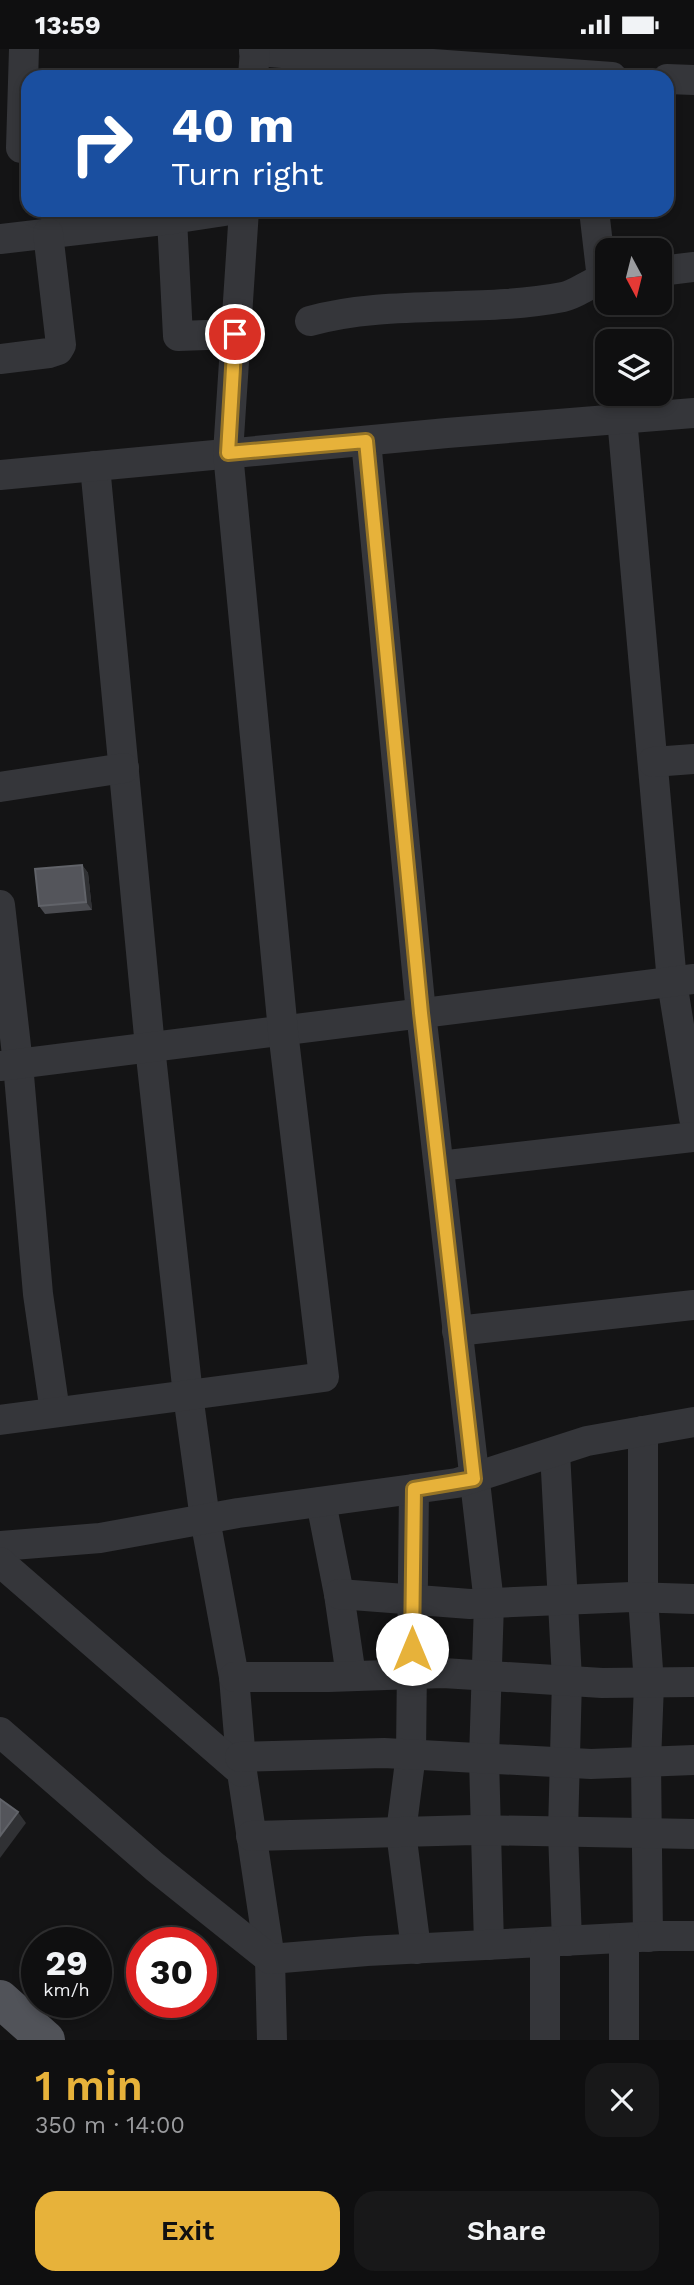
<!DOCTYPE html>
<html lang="en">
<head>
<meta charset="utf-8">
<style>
	body { margin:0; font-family:"Work Sans",sans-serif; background:#181819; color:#f1f3f6; height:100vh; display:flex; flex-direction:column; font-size:26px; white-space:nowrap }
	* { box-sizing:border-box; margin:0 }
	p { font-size:23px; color:#9b9c9f }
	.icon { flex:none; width:38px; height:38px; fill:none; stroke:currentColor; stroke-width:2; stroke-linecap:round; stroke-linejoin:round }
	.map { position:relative; height:1991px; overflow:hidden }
	.details { display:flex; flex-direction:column; background:#0f0f10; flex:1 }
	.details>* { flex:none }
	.hud { position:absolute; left:21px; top:21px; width:653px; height:147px; border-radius:21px; box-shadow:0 4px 10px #0003,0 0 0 2px #2f2f30; background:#1a4fa0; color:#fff; overflow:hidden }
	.needle { width:46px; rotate:173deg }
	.controls { position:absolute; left:595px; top:189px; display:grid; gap:14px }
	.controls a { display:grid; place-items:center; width:77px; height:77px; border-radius:14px; background:#0f0f10; box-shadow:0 4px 10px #0003,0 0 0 2px #2f2f30; font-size:35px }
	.speed { position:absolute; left:21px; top:1878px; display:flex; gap:14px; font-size:35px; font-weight:700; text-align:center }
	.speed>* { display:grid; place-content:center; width:91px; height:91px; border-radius:50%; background:#0f0f10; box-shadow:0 4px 10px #0003,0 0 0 2px #2f2f30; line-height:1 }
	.speed small { font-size:18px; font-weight:400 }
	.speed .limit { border:10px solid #d22; background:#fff; color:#111 }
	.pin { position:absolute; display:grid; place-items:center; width:60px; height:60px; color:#fff; margin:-30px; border:4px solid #fff; border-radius:50%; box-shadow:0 2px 7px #0007 }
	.me { position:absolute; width:77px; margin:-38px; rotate:0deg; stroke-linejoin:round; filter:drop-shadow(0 0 5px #0008) }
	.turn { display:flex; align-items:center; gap:24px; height:147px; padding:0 35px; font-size:32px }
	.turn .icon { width:91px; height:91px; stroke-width:2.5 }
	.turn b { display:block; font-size:49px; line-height:60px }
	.round { display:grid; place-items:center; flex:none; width:74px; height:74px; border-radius:21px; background:#181819 }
	.overview { display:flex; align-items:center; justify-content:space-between; height:119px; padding:0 35px }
	h1 { font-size:42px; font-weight:600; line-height:52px; color:#e7b23a }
	.button { display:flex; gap:14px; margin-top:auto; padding:14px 35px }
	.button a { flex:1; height:80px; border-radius:21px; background:#e7b23a; color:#111; font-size:28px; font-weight:600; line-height:80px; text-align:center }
	.button a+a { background:#181819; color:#f1f3f6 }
	.status { display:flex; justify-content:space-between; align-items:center; height:49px; padding:0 35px; background:#0f0f10; direction:ltr }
	.status svg { height:19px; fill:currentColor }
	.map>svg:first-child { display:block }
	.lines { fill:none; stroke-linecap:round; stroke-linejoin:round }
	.minor { stroke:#35363a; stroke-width:30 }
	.major { stroke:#515359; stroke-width:38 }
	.wall { fill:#4a4b50 }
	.shaded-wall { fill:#303134 }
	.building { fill:#54555b; stroke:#616369; stroke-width:2 }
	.route-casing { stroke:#967426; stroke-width:18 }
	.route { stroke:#e7b23a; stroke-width:12 }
</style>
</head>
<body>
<div class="status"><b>13:59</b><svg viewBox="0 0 49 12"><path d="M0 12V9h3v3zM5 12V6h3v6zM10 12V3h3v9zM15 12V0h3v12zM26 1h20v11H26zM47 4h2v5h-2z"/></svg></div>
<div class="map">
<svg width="694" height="1991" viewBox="0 0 694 1991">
	<rect width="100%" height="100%" fill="#141415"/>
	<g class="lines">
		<g class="minor">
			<path d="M254,2L612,28"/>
			<path d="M253,28L255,0"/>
			<path d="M667,30L694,31"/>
			<path d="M21,99L24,0"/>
			<path d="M594,161L602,230"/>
			<path d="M172,170L178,287L235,285"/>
			<path d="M0,190L172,170L231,161"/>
			<path d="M660,222L694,218"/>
			<path d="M310,272C388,250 481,264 563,248C578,245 591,232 607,229"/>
			<path d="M0,310L49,304L58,301L61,296L48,184"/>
			<path d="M622,369L672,933L694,1069"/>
			<path d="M366,392L421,964L489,1554L484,1709L489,1896"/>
			<path d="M95,417L150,998L188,1346L205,1470L234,1628L242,1723L270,1910L272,1991"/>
			<path d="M0,426L447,384L694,364"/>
			<path d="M653,713L694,710"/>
			<path d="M0,738L124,719"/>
			<path d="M0,856L18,1015L38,1245L55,1363"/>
			<path d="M0,1017L694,930"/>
			<path d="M439,1117L694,1088"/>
			<path d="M457,1282L694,1256"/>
			<path d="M0,1371L324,1328L283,982L228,404L244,161"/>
			<path d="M643,1382V1549L649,1635L646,1713L648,1888"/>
			<path d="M555,1403L567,1630L563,1783L567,1892"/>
			<path d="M414,1440L411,1705L401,1783L416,1900"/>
			<path d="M321,1453L339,1545L351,1627"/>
			<path d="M0,1497L100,1489L238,1464L457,1434L587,1392L694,1373"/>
			<path d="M0,1513L242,1723"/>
			<path d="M339,1545L470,1555L632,1548L694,1550"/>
			<path d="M234,1628H329L443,1624L602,1634L694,1633"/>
			<path d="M0,1683L155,1818L270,1910L367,1902L659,1887H694"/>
			<path d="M240,1708L384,1704L591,1715L694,1711"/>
			<path d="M251,1787L474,1781L694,1785"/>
			<path d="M624,1889V1991"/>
			<path d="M545,1894V1991"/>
		</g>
		<path class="major" d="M0,1950L46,1991"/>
	</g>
	<path class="wall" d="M82,816L88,824L92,861L45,865L39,857Z"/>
	<g class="shaded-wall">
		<path d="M82,816L88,824L92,861L86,853Z"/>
		<path d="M18,1763L26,1774L0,1809V1787Z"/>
	</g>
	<g class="building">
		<path d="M82,816L86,853L39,857L35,820Z"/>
		<path d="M0,1750L18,1763L0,1787Z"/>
	</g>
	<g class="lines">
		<defs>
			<path id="route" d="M235,285L228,404L366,392L421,964L474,1430L414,1440L412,1600"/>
		</defs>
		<use href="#route" class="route-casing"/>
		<use href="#route" class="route"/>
	</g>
</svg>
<div class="controls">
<a><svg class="needle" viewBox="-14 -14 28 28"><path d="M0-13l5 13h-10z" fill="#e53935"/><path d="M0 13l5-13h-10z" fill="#9b9c9f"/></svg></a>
<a><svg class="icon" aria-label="layers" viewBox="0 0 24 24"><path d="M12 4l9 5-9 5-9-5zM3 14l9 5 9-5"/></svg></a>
</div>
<div class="speed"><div>29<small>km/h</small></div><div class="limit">30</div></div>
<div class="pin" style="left:235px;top:285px;background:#d93025"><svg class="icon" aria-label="arrive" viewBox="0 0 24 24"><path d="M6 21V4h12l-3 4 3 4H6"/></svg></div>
<svg class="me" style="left:412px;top:1600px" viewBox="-20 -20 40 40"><circle r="19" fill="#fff"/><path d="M0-13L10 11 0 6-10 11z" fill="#e7b23a"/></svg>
<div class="hud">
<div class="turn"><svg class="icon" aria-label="right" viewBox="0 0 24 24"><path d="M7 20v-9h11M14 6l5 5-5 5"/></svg><div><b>40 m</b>Turn right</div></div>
</div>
</div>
<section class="details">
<div class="overview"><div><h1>1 min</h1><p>350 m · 14:00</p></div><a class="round"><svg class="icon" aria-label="close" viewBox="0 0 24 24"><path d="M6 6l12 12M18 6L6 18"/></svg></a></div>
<div class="button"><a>Exit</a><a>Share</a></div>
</section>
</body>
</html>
